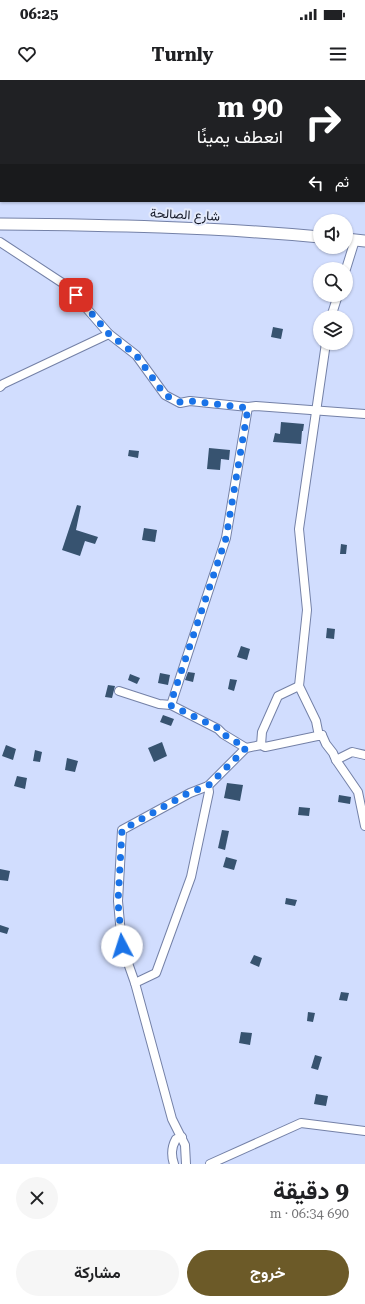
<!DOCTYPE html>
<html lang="ar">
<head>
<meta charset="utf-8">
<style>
	body { margin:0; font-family:"Roboto Serif",Vazirmatn,serif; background:#f6f6f6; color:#202124; direction:rtl; height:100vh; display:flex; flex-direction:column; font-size:15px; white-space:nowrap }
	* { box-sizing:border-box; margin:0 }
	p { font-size:13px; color:#757577 }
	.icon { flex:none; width:22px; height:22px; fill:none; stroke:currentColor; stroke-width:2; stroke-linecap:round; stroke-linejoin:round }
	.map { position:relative; height:1084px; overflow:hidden; direction:ltr }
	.side { display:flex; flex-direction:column; background:#fff; flex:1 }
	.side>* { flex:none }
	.top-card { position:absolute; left:0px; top:0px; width:365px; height:122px; box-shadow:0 1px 3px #0004; direction:rtl; background:#202124; color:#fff; overflow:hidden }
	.controls { position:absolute; left:313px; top:134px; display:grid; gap:8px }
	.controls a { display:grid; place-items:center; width:40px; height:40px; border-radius:50%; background:#fff; box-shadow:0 1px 3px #0004; font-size:20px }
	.pin { position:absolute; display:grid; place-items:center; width:34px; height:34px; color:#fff; margin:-17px; border-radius:8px; box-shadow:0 2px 6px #0006 }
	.me { position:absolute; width:44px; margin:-22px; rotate:355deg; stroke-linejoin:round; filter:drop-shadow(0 0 3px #0008) }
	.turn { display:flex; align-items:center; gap:14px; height:84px; padding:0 16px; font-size:18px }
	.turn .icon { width:52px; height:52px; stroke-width:2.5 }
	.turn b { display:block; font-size:28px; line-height:34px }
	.then { display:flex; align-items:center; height:38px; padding:0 16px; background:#0003; gap:8px; font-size:15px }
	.round { display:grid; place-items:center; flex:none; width:42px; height:42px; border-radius:21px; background:#f6f6f6 }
	.summary { display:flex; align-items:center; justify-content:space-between; height:68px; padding:0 16px }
	h1 { font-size:24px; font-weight:700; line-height:30px }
	.cta { display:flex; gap:8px; margin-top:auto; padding:8px 16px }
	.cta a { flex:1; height:46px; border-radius:24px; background:#6c5a28; color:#fff; font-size:16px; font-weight:700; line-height:46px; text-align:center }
	.cta a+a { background:#f6f6f6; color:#202124 }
	.status { display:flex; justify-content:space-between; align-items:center; height:28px; padding:0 20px; background:#fff; direction:ltr }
	.status svg { height:11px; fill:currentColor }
	header { display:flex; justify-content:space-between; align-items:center; height:52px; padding:0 16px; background:#fff; font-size:18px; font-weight:700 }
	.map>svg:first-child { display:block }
	.building { fill:#375370 }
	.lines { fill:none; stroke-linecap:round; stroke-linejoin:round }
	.street-casing { stroke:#7481a7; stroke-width:10 }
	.secondary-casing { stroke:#7481a7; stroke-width:13 }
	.street { stroke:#fff; stroke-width:8 }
	.secondary { stroke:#fff; stroke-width:11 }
	.route { stroke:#1a73e8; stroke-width:7; stroke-dasharray:0 12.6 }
	.labels { text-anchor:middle; stroke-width:4; stroke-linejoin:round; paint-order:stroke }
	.street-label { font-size:13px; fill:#111524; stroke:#e4eafb }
</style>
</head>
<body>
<div class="status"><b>06:25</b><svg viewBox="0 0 49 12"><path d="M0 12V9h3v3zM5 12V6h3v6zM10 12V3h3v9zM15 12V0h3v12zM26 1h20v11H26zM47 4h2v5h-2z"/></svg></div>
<header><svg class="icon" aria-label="menu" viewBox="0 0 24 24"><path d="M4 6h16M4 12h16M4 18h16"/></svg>Turnly<svg class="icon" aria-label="heart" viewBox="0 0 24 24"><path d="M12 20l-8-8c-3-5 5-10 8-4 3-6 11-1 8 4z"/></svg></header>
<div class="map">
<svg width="365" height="1084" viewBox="0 0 365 1084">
	<rect width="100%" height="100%" fill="#d1ddfe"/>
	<g class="building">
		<path d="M273,247L283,249L281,259L271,257Z"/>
		<path d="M281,342L304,344L303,351H302L301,364L273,362L275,353L280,354Z"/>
		<path d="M209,368L230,370L229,380L221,379L220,390L207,389Z"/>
		<path d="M129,370L139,371L138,378L128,376Z"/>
		<path d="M77,425L81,426L76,450L98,457L95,464L85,461L80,476L62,470Z"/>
		<path d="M144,448L157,450L155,462L142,460Z"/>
		<path d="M341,464L347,465L346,474H340Z"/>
		<path d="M327,548L335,549L334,559L326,558Z"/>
		<path d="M241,566L250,569L247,580L237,577Z"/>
		<path d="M188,592L195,593L193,602L185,600Z"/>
		<path d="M160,593L170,595L168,605L158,603Z"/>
		<path d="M130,594L140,598L137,604L128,600Z"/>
		<path d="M230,599L237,600L234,611L228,609Z"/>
		<path d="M108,605L115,606L112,618L105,617Z"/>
		<path d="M163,635L174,639L171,646L160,642Z"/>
		<path d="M162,662L167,676L154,682L148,668Z"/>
		<path d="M6,665L16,669L13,680L2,676Z"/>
		<path d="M35,670L42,672L40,682L33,681Z"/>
		<path d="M67,678L78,681L75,692L65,690Z"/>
		<path d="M17,696L27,698L25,709L14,706Z"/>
		<path d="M227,703L243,705L240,721L224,718Z"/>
		<path d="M339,715L351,717L350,724L338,722Z"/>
		<path d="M299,727L310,728L309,736L298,735Z"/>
		<path d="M222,750L229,751L225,770L218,768Z"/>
		<path d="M226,777L237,780L234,790L223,787Z"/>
		<path d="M0,789L10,791L8,801L0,800Z"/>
		<path d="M286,818L297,820L295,826L285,824Z"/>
		<path d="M0,845L9,848L7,854L0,852Z"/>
		<path d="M254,875L262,878L259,887L250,883Z"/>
		<path d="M341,912L349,913L347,921L339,920Z"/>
		<path d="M308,932L315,933L313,942L307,941Z"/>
		<path d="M241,952L252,953L250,965L239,963Z"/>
		<path d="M315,975L322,977L318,990L311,988Z"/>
		<path d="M316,1014L328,1016L326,1026L314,1024Z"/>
	</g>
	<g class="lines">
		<defs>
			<g id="street">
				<path d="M0,162L67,206L109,254"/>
				<path d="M346,189L355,160"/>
				<path d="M331,237L338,215"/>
				<path d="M326,263L299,449L307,530L299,606L316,641L319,656L322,655L326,664L333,673L336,680L358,712L365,746"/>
				<path d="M0,307L3,304L109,254L136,275L165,315L180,323L190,321L248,327L256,326L365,334"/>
				<path d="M119,611L159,624L171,625L218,649L223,654L246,668"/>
				<path d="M171,625L226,458L248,327"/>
				<path d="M261,665L262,652L278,616L299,606"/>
				<path d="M336,680L352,672L365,675"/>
				<path d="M135,903L156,893L191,797L209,712L208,706"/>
				<path d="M174,1084C171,1075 171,1068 176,1059L182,1057"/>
				<path d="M186,1084L185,1065L172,1039L135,903L122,866L118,821L122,750L190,713L208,706L246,668L261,665L265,667L322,655"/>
				<path d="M210,1084L301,1043L365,1051"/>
			</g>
			<g id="secondary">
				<path d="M0,144C107,145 214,147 320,157"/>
				<path d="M346,159L365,161"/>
			</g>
		</defs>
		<use href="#street" class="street-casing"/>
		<use href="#secondary" class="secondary-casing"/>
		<use href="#street" class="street"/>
		<use href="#secondary" class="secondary"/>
	</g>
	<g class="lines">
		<path class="route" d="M76,215L109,254L136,275L165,315L180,322L190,321L248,328L226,458L170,625L218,648L223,654L246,668L208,706L190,712L122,750L118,822L122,866"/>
	</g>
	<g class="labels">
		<g class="street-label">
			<text transform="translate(185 134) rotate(3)" y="5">شارع الصالحة</text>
		</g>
	</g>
</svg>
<div class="controls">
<a><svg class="icon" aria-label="sound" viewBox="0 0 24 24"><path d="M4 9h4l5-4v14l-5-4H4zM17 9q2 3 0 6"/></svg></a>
<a><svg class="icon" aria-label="search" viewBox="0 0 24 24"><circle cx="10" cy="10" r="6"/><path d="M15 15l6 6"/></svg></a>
<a><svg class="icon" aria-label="layers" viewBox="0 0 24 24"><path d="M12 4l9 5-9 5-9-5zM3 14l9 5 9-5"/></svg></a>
</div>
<div class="pin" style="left:76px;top:215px;background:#d93025"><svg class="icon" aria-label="arrive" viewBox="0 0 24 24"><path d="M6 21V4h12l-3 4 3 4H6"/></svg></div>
<svg class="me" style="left:122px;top:866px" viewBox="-20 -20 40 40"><circle r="19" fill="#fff"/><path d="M0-13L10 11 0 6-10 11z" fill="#1a73e8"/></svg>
<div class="top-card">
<div class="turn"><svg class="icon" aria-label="right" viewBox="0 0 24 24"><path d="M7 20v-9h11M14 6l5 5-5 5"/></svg><div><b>90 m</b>انعطف يمينًا</div></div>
<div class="then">ثم<svg class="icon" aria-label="left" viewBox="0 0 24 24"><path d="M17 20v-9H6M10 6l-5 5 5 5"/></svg></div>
</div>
</div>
<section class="side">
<div class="summary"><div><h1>9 دقيقة</h1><p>690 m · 06:34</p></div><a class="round"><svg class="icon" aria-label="close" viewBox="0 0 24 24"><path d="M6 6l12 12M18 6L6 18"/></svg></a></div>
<div class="cta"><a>خروج</a><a>مشاركة</a></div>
</section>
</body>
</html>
